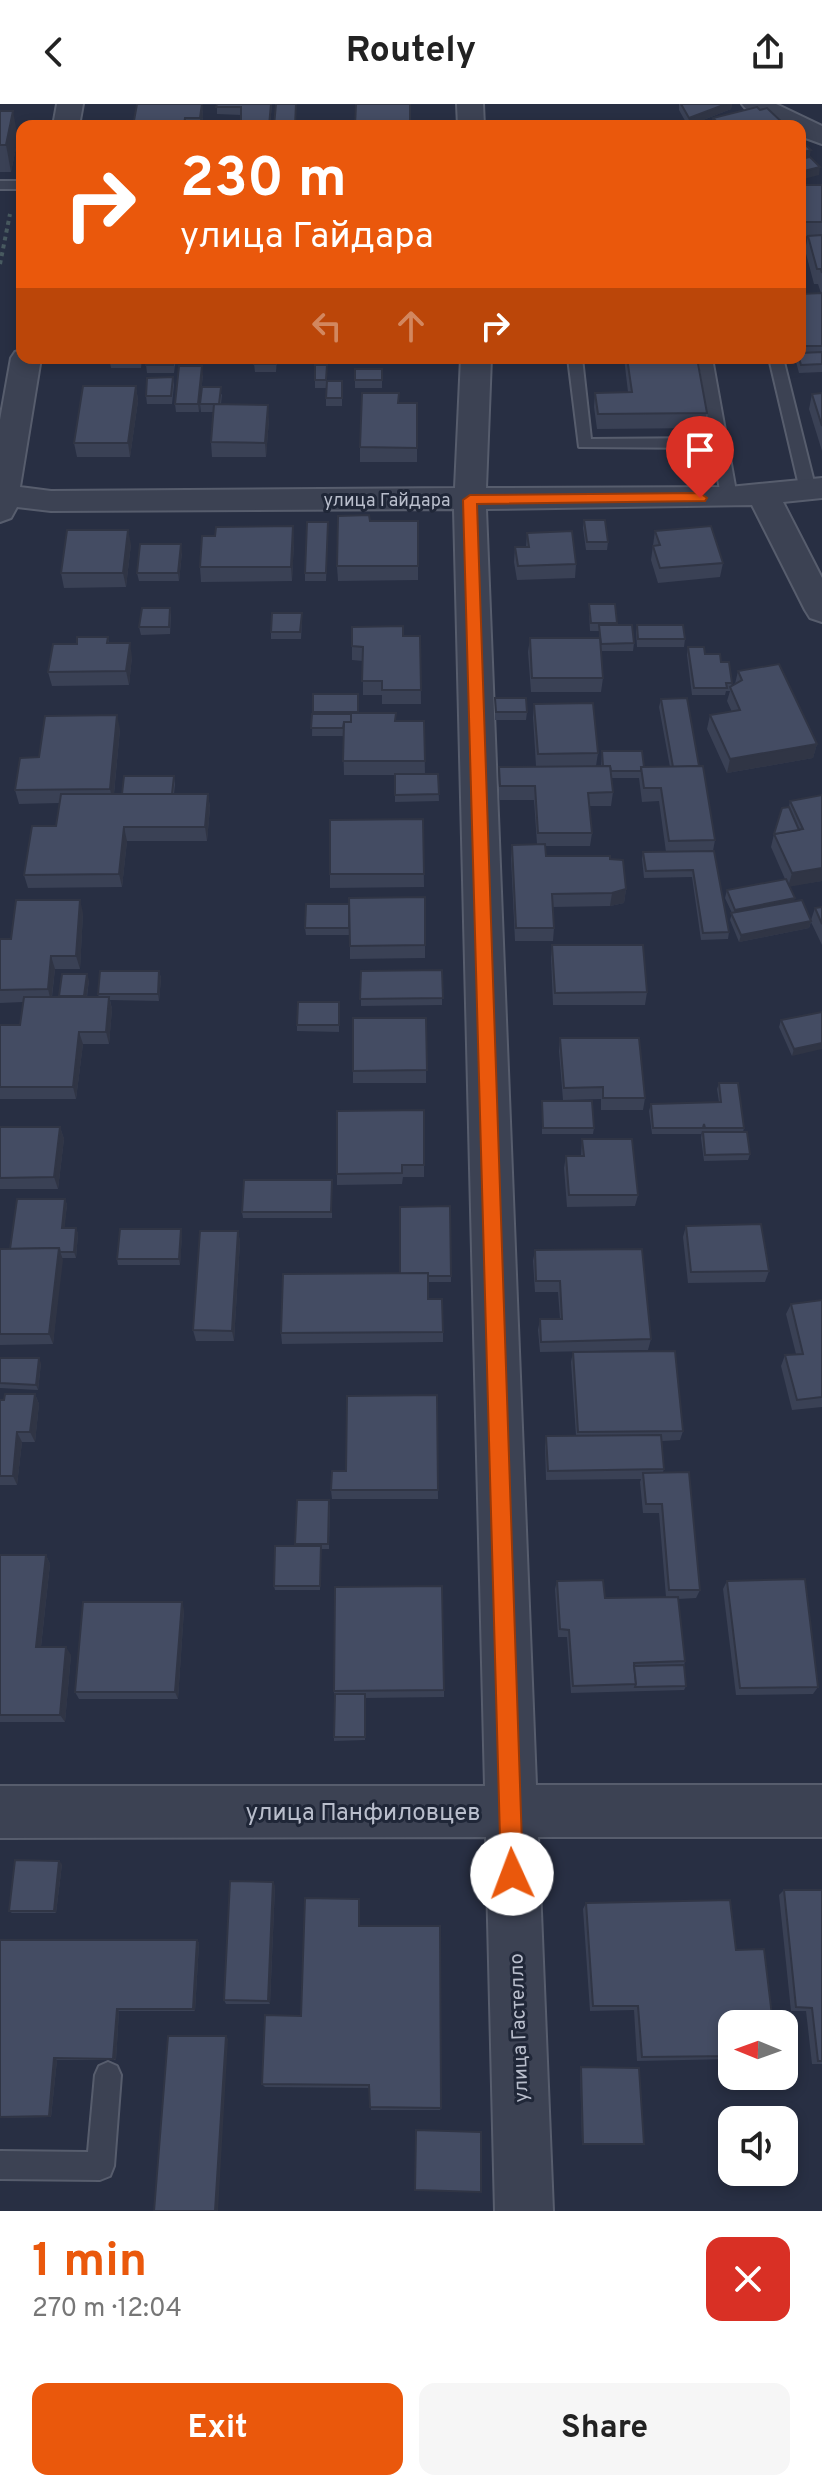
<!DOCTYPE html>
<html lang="en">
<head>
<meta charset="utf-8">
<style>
	body { margin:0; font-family:Overpass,sans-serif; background:#f6f6f6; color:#222; height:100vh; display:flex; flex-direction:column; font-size:30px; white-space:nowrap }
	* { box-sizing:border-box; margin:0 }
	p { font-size:26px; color:#767676 }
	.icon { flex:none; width:44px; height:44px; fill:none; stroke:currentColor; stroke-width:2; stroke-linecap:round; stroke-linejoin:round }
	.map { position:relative; height:2107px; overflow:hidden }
	.side { display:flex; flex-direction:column; background:#fff; flex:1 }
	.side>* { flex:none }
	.banner { position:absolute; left:16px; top:16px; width:790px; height:244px; border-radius:16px; box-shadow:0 4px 12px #0003; background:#ea580c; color:#fff; overflow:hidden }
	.needle { width:52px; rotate:271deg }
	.controls { position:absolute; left:718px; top:1906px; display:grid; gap:16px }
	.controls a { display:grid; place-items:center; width:80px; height:80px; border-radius:16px; background:#fff; box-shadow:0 4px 12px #0003; font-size:40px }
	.pin { position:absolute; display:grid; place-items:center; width:68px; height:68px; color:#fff; margin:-82px -34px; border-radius:50% 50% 50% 0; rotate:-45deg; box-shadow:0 0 8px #0007 }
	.pin .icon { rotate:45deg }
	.me { position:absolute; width:88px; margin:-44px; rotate:358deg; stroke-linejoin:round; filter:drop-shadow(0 0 6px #0008) }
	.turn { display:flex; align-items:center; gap:28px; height:168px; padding:0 32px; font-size:36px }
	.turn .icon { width:104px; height:104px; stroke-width:2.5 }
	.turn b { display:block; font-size:56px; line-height:68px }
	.lanes { display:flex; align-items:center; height:76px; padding:0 32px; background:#0003; justify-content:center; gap:40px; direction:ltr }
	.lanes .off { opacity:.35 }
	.round { display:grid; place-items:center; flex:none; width:84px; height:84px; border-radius:16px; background:#f6f6f6 }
	.summary { display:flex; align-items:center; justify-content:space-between; height:136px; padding:0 32px }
	h1 { font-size:48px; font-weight:700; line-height:60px; color:#ea580c }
	.primary-button { display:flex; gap:16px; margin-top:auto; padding:16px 32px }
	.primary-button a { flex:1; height:92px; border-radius:16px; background:#ea580c; color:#fff; font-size:32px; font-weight:700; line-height:92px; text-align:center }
	.primary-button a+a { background:#f6f6f6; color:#222 }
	header { display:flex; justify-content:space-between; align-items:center; height:104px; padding:0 32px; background:#fff; font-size:36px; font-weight:700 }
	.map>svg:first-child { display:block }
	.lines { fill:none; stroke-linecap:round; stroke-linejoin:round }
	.lane-casing { stroke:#575d6d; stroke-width:4 }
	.street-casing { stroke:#575d6d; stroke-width:4 }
	.path { stroke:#485a60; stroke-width:4; stroke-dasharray:4 4; stroke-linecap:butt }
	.lane { fill:#3c4253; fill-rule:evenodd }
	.street { fill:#3c4253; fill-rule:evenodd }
	.wall { fill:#3a4155 }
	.shaded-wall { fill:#303545 }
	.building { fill:#444c63; stroke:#303545; stroke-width:2 }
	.route { fill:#ea580c; stroke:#983908; stroke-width:2 }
	.labels { text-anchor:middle; stroke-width:6; stroke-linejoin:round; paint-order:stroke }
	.far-street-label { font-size:18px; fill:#b9becc; stroke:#202738 }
	.street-label { font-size:20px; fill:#b9becc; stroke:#202738 }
	.near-street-label { font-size:24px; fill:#b9becc; stroke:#202738 }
</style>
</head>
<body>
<header><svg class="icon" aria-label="back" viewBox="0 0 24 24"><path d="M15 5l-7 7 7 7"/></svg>Routely<svg class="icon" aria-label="share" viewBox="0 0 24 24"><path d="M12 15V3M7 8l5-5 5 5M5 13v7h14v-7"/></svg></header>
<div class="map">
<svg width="822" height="2107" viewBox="0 0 822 2107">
	<rect width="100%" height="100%" fill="#282f43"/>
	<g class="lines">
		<defs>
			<g id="lane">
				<rect x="0" y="77" width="22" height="8"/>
				<path d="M568,254H582L591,335L711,334L698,254H712L737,393L734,397L729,398L721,393L713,344L579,343Z"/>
				<path d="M769,254H783L816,386L813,389L808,391L800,386Z"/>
				<path d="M108,1958L117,1962L121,1971L114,2062L110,2072L100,2076L0,2075V2047L88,2048L95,1971L99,1962Z"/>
			</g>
			<g id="street">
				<path d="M57,0H83L79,22H53Z"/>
				<path d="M457,0H483L484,22H458Z"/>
				<path d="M742,0H776L822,22V40L800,32V22C781,22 754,17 742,0Z"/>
				<path d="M22,246V254H41L20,383L51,387L455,384L461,254H491L486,384L729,383L822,374V394L783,398L822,474V518L810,514L805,506L752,401L486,405L536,1681H822V1733H538L553,2107H495L486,1733L0,1734V1682H485L454,405L51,407L17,403L11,414L0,418V316L11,254L15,248Z"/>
			</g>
		</defs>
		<use href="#lane" class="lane-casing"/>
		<use href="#street" class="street-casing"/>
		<path class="path" d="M0,160L10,110"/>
		<use href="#lane" class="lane"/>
		<use href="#street" class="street"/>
	</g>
	<g class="wall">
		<path d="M202,0L203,13L202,22H133Z"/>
		<path d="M217,0H272L270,22H241V11L217,10Z"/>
		<path d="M679,0H732L731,5L688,22L679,6Z"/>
		<path d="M760,6L786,22H711L713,14Z"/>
		<path d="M0,7L18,34L11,68H0Z"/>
		<path d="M801,81H822V268L799,269L795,254H800V190L821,189L818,180H814L805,146L808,132L800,133V88Z"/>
		<path d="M100,254H142L141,264H111L110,259H101Z"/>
		<path d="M176,254L174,269H147L146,261Z"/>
		<path d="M277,254L276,268H255L254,260Z"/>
		<path d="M329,254H419V260L329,259Z"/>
		<path d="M624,254H697L707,309L704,324L597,325L594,303L595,289L628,288Z"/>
		<path d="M315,261L327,277H342V302H326V284H315Z"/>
		<rect x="355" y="265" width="27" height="19"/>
		<path d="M203,270L199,308H176L175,300Z"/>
		<path d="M173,273L174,281L172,300H147L146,292Z"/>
		<path d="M136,282L138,297L130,353H77L74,339Z"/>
		<path d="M822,289V347L809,305L812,290Z"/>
		<path d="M222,290L221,300L269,315L266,353H212L211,338L213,308H201L200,300Z"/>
		<path d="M399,299H417V358H360V343Z"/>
		<path d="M584,416L608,438L607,446H586L583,424Z"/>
		<path d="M370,417H418V476L338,477L337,462Z"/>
		<path d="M293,422L294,437L292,477L201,478L200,463Z"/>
		<path d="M328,426L326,477H305V469Z"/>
		<path d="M655,427L723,459L720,473L658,479L651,456Z"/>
		<path d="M527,429L576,460L575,474L517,476L514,458L515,443H526Z"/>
		<path d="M131,440L126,483L64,484L61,469Z"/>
		<path d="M182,448L179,477H139L137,469Z"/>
		<path d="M589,500L617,519L616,521L634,539L633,547H601L603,574L601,588H531L528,548L530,534H599V527H590L589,507Z"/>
		<path d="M170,504L171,511L170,530L141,531L139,523Z"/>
		<path d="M302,516L301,535H271V528Z"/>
		<path d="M637,521L685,535L684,543H637L636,528Z"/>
		<path d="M403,532H420L421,600H382V591H363V557L352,556V542Z"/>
		<path d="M108,533L109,539L132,553L129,581L52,582L48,568L77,540Z"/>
		<path d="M688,543L721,558L732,579L731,583L735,580L738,567L817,640L813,654L727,669L707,625L710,611L732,608L727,597L730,587H726L725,591H692L687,551Z"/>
		<path d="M313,590H358V609L396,617H424L425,670H438L439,697L395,698V671H344L343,632H312Z"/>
		<path d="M495,594L527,608L526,616H495Z"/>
		<path d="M661,595L699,662L715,736L713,747L729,828L728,835L701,836L692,773L644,774L642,755L643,748H666L659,697L642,698L639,674H611L613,688L611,702H589L592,729L590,742H545L546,752L610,755L626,785L624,799L610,802L553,803L554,824L553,837H515L511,754L512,741L537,740L534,696H499V663L536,662L533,613L534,600L598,649L596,662H601L602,647L644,663H670L659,603Z"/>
		<path d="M120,625L114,690H122L174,672L175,680L174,690H208L210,704L207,737H127L122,783L28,784L24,771L56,722L59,699L19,700L15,686L39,653Z"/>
		<path d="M822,691V777L789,782L794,797L811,816L815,804L822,803V841L811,818L809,824L739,838L730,816L732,809L725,794L727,786L785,775L771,743L774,730L789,703L790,697Z"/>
		<path d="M423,715L424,783L330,784V770Z"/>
		<path d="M425,793V854L350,855V831H306L305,824L349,800Z"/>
		<path d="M83,809L80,865H55L52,893H60L59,892L89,876L87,893H99L98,890L159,867L161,874L159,897L110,896L112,905L109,940H83L76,995H0V921H20L23,898L0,899V835H11Z"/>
		<path d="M552,841L647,888L645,901H553L551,854Z"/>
		<path d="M442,866V901L361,902V867Z"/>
		<path d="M339,898V928L297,927V921Z"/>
		<path d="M822,908L792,952L779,923L781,916Z"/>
		<path d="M426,914V979H353V967Z"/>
		<path d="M560,934L645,994L643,1006H601V995L563,996L559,947Z"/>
		<path d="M719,979L744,1024L743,1028L750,1050L748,1056L704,1057L701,1034L702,1027L701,1030H652L649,1007L651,1000L719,998L717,985Z"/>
		<path d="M542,997L594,1024L593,1030H542Z"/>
		<path d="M424,1006V1073H403L402,1080L337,1081V1070Z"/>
		<path d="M0,1023H60L64,1035L58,1085H0Z"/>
		<path d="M582,1035L638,1091L635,1102L567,1103L564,1064L566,1052H581Z"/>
		<path d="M332,1076V1114H243L242,1108Z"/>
		<path d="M65,1095L67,1101L64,1124H76L78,1130L76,1154H62L53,1240L0,1241V1145H10Z"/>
		<path d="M450,1102L451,1178H428V1195L443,1228V1238L282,1240L281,1229L400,1170Z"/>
		<path d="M686,1122L769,1167L765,1178L688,1179L683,1133Z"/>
		<path d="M181,1125L182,1131L180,1161H118L117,1155Z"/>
		<path d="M238,1127L240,1138L234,1237H196L193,1226Z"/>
		<path d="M535,1146L651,1235L648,1246L540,1248L538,1226L540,1215H560L558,1188H535L533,1157Z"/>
		<path d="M822,1196V1303L792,1306L781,1262L785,1251L796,1250L786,1210L791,1200Z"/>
		<path d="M573,1248L683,1327L680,1336L662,1337L664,1365L663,1368L700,1486L696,1494L678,1495L685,1557L684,1561L686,1582L684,1586L571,1589L567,1533H558L555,1485L557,1477L605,1494L666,1493L659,1409H643L640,1378L641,1375L546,1376L545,1342L546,1332H576L571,1258Z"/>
		<path d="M0,1254L41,1259L38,1286L0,1284Z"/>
		<path d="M35,1290L39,1300L35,1338H22L17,1381H0V1296Z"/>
		<path d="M437,1291L438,1395H332L331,1386Z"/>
		<path d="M297,1396L330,1401L329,1445H321L320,1486H275L274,1482L296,1442Z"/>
		<path d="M0,1451H46L50,1460L41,1543L71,1551L65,1618H0Z"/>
		<path d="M727,1477L818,1583L813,1590L736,1591L723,1485Z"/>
		<path d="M184,1506L178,1595H79L75,1588Z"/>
		<path d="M444,1586V1593L366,1594L365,1636L334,1637V1587Z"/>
		<path d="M62,1760L56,1809H12L9,1807Z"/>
		<path d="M275,1782L270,1900H226L224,1896Z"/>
		<path d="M784,1786H822V1960H812L806,1907H791L779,1791Z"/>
		<path d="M586,1799L732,1920V1955L637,1957L634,1906L590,1907L583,1805Z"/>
		<path d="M360,1801V1822L441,2004L440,2006H371L369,1984L265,1983L262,1980L301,1912Z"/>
		<path d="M0,1836H197L199,1839L195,1907H119L116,1956H57L51,2013L0,2014Z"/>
		<path d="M581,1963L644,2040H582L580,1965Z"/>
	</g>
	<g class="shaded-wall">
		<path d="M202,0L203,13L202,22H201L200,14Z"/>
		<path d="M726,0H732L731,5L688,22L689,14Z"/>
		<path d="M13,7L18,34L11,68L6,41Z"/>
		<path d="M811,46L808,61L800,63V49Z"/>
		<path d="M820,63L819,71L800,76V68Z"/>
		<path d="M202,262L203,270L199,308L198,300Z"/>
		<path d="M136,282L138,297L130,353L128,339Z"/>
		<path d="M268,301L269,315L266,353L265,339Z"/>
		<path d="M293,422L294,437L292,477L291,463Z"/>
		<path d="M128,426L131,440L126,483L123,469Z"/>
		<path d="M181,440L182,448L179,477L178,469Z"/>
		<path d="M130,539L132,553L129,581L126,567Z"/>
		<path d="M117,611L120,625L113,699L110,685Z"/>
		<path d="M817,640L813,654L727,669L730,655Z"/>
		<path d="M208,690L210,704L207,737L205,723Z"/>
		<path d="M124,723L127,737L122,783L119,770Z"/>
		<path d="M822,764V777L788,783L792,769Z"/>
		<path d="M626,785L624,799L610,802L612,789Z"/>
		<path d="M795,794L793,801L733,813L735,806Z"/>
		<path d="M80,796L83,809L80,865L76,852Z"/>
		<path d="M811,817L809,824L739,838L741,831Z"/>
		<path d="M51,852L55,865L51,898L48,885Z"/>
		<path d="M159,867L161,874L159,897L158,890Z"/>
		<path d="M87,870L89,876L86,898L84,892Z"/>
		<path d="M109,893L112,905L109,940L106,928Z"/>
		<path d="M79,928L83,940L76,995L73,983Z"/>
		<path d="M822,939V945L792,952L794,945Z"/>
		<path d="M60,1023L64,1035L58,1085L54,1073Z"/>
		<path d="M65,1095L67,1101L64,1130L62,1124Z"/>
		<path d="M76,1124L78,1130L76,1154L74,1148Z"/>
		<path d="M181,1125L182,1131L180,1161L179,1155Z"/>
		<path d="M238,1127L240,1138L234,1237L232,1227Z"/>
		<path d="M59,1144L63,1156L53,1240L49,1230Z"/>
		<path d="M39,1254L41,1259L38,1286L36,1281Z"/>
		<path d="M35,1290L39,1300L35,1338L30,1328Z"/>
		<path d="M17,1328L22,1338L17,1381L13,1372Z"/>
		<path d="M46,1451L50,1460L40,1551L36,1543Z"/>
		<path d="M182,1498L184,1506L178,1595L175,1588Z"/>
		<path d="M66,1543L71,1551L65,1618L60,1611Z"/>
		<path d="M59,1757L62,1760L56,1809L54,1807Z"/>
		<path d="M273,1778L275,1782L270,1900L268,1897Z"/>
		<path d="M197,1836L199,1839L195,1907L193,1905Z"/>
		<path d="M117,1905L119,1907L116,1956L113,1955Z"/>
		<path d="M226,1932L228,1935L218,2107H215Z"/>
		<path d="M54,1954L57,1956L51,2013L49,2012Z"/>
	</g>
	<g class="building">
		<path d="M137,0H202L200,14H185L184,22H133Z"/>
		<path d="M217,0H271L269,22H251V18H241V3H216Z"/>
		<path d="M276,0H296L295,22H274Z"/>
		<path d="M356,0H410V22H355Z"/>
		<path d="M681,0H726L689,14Z"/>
		<path d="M757,3L760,6L767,4L786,22H721L713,14Z"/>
		<path d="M0,7H13L6,41H0Z"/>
		<path d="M800,36L811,46L800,49Z"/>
		<path d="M810,53L820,63L800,68V55Z"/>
		<path d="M801,81H822V118H800V90H803Z"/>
		<path d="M822,131V169L821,165H817L808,132Z"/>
		<path d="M822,189V242H800V190Z"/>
		<path d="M822,248V260L801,261L799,254H800V249Z"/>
		<rect x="110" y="254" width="30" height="2"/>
		<path d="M147,254H174L173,261H146Z"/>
		<path d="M255,254H276L275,260H254Z"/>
		<path d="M627,254H697L707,309L598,310L595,289L632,288Z"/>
		<path d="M315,261H327L326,276H315Z"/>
		<path d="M179,262H202L198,300H175Z"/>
		<rect x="355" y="265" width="27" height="11"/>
		<path d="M173,273L171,292H146L147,274Z"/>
		<path d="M327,277H342V294H326Z"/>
		<path d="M83,282H136L128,339H74Z"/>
		<path d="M202,283H221L219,300H200Z"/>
		<path d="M362,289H399L398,299H417V344L360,343Z"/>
		<path d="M822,289V322L812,290Z"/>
		<path d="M214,300L268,301L265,339L211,338Z"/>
		<path d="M369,411L370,417H418V462H337L338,412Z"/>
		<path d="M584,416H605L608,438H587Z"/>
		<path d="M307,418H328L326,469H305Z"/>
		<path d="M293,422L291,463H200L202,432H215L216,423Z"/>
		<path d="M711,422L723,459L660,464L653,442L660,441L655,427Z"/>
		<path d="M67,426H128L123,469H61Z"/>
		<path d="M572,427L576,460L518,462L515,443H529L527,429Z"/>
		<path d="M140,440H181L178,469H137Z"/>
		<path d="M589,500H615L617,519H591Z"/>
		<path d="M142,504H170L169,523H139Z"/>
		<path d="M272,509H302L300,528H271Z"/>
		<path d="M599,521H632L634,539L601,540Z"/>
		<path d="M637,521H683L685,535H638Z"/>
		<path d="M403,522V532H420L421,586H382V577H362L363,543L352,542V523Z"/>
		<path d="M77,533H108L107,539H130L126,567L48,568L53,540H77Z"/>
		<path d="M530,534H600L603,574H532Z"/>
		<path d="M688,543H704L705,550H720L721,558H729L732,579H726L727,584H694Z"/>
		<path d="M779,560L817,640L730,655L710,611L740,606L730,583L742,576L738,567Z"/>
		<rect x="313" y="590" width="45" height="18"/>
		<path d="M495,594H526L527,608H496Z"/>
		<path d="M687,594L699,662L673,663L661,595Z"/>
		<path d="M593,599L598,649L538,650L534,600Z"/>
		<path d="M351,609H396L395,617H424L425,657H343L344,618H351Z"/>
		<path d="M312,610H351V618H344L343,624H311Z"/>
		<path d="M117,611L110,685L15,686L20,654L39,653L45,612Z"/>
		<path d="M602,647H642L644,663H641V667H611L610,662H603Z"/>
		<path d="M610,662L613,688L588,689L592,729H538L535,682H500L499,663Z"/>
		<path d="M703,662L715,736L669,737L661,684H644L641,663Z"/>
		<path d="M395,670H438L439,690L395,691Z"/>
		<path d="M124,672H174L172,690H122Z"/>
		<path d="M61,690H208L205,723H124L119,770L24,771L32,722H56Z"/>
		<path d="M822,691V764L792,769L774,730L803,725L790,697Z"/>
		<path d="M789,703L799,726L774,730L782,704Z"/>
		<path d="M423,715L424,770H330V716Z"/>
		<path d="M545,740L546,752H610V755L623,756L626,785L612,789L552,790L554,824H516L512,741Z"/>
		<path d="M714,747L729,828L703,829L693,766L646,767L643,748Z"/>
		<path d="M786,775L795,794L735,806L727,786Z"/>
		<path d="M425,793V841L350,842L349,794Z"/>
		<path d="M16,796H80L76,852H51L48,885L0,886V835H11Z"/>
		<path d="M802,796L811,817L741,831L731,809Z"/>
		<path d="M306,800H349V824H305Z"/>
		<path d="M822,803V820L815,804Z"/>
		<path d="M552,841H643L647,888L555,889Z"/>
		<path d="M442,866L443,894L360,895L361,867Z"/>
		<path d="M100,867H159L158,890H98Z"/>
		<path d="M62,870H87L84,892H59Z"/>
		<path d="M24,893H109L106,928H79L73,983H0V921H20Z"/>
		<path d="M298,898H339V921H297Z"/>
		<path d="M822,908V939L794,945L781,916Z"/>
		<path d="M353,914H426L427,966L353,967Z"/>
		<path d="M560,934H639L645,994H603V983L564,984Z"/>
		<path d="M719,979H738L744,1024H705L704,1020L703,1024H653L651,1000L721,998Z"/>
		<path d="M542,997H592L594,1024H543Z"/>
		<path d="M424,1006V1061H402V1069L337,1070V1007Z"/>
		<path d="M0,1023H60L54,1073L0,1074Z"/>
		<path d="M703,1028H747L750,1050L705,1051Z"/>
		<path d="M582,1035H632L638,1091H569L566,1052H584Z"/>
		<path d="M244,1076H332L331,1108H242Z"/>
		<path d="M17,1095H65L62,1124H76L74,1148H60L59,1144L10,1145Z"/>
		<path d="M450,1102L451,1172H428V1169L400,1170V1103Z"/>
		<path d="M761,1120L769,1167L691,1168L686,1122Z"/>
		<path d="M120,1125H181L179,1155H117Z"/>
		<path d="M200,1127H238L232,1227L193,1226Z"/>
		<path d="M59,1144L49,1230H0V1145Z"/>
		<path d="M642,1145L651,1235L541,1238L540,1215H562L560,1177H536L535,1146Z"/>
		<path d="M428,1169V1195H442L443,1228L281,1229L283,1170Z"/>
		<path d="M822,1196V1293L797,1296L785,1251L803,1250L791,1200Z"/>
		<path d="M675,1247L683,1327L578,1328L573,1248Z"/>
		<path d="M0,1254H39L36,1281L0,1279Z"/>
		<path d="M5,1290H35L30,1328H17L13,1372H0V1296H4Z"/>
		<path d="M437,1291L438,1386H331L332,1367H346L347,1292Z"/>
		<path d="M661,1331L664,1365L548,1367L546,1332Z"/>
		<path d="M689,1368L700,1486H669L662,1400H646L643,1369Z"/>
		<path d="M297,1396H329L328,1440H295Z"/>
		<path d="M275,1442H321L320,1482H274Z"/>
		<path d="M0,1451H46L36,1543H66L60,1611H0Z"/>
		<path d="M805,1475L818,1583L740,1584L727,1477Z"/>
		<path d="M603,1476L605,1494L678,1493L685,1557L634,1559L636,1580L573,1582L569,1526L560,1525L557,1477Z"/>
		<path d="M442,1482L444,1586L334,1587L335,1483Z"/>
		<path d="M83,1498H182L175,1588H75Z"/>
		<path d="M684,1561L686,1582L635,1583L636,1580L634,1562Z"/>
		<path d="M335,1590H365V1633H334Z"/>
		<path d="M15,1756L59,1757L54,1807H9Z"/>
		<path d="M230,1777L273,1778L268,1897L224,1896Z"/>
		<path d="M784,1786H822V1957H818L812,1904L796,1903Z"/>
		<path d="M305,1794L359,1795V1822H440L441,2004L370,2003L369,1981L262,1980L265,1911L301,1912Z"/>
		<path d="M730,1796L736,1846L764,1845L773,1920H732V1952L642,1953L638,1902H593L586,1799Z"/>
		<path d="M0,1836H197L193,1905H117L113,1955L54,1954L49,2012L0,2013Z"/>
		<path d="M168,1932H226L215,2107H154Z"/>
		<path d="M581,1963L639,1964L644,2040H583Z"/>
		<path d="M416,2026L481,2028V2088L415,2086Z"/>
	</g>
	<path class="route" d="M700,389L707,394L705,397L477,400L523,1770L520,1778L512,1781L504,1778L501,1770L463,396L470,391Z"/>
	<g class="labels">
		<g class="far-street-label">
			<text x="387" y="402">улица Гайдара</text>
		</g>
		<g class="street-label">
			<text transform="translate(518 1924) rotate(-92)" y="7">улица Гастелло</text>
		</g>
		<g class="near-street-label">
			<text x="363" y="1716">улица Панфиловцев</text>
		</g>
	</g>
</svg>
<div class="controls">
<a><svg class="needle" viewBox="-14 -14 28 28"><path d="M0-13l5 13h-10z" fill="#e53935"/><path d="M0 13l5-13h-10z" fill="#767676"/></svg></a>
<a><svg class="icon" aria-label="sound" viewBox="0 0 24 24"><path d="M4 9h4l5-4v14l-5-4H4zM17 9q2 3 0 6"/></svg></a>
</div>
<div class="pin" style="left:700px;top:394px;background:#d93025"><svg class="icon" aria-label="arrive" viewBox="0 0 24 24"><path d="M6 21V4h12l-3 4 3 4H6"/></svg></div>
<svg class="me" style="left:512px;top:1770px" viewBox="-20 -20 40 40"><circle r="19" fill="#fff"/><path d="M0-13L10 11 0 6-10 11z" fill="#ea580c"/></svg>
<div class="banner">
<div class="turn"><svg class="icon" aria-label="right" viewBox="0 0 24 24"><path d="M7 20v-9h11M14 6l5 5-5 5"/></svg><div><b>230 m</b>улица Гайдара</div></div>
<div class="lanes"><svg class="icon off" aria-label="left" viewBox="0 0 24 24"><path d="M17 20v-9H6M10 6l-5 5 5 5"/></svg><svg class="icon off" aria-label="ahead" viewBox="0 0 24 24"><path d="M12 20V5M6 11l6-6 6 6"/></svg><svg class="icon" aria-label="right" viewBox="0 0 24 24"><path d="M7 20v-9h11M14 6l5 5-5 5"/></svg></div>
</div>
</div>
<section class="side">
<div class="summary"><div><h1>1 min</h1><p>270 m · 12:04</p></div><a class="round" style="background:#d93025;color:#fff"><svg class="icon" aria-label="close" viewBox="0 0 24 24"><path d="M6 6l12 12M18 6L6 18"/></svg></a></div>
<div class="primary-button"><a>Exit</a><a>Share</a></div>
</section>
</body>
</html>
